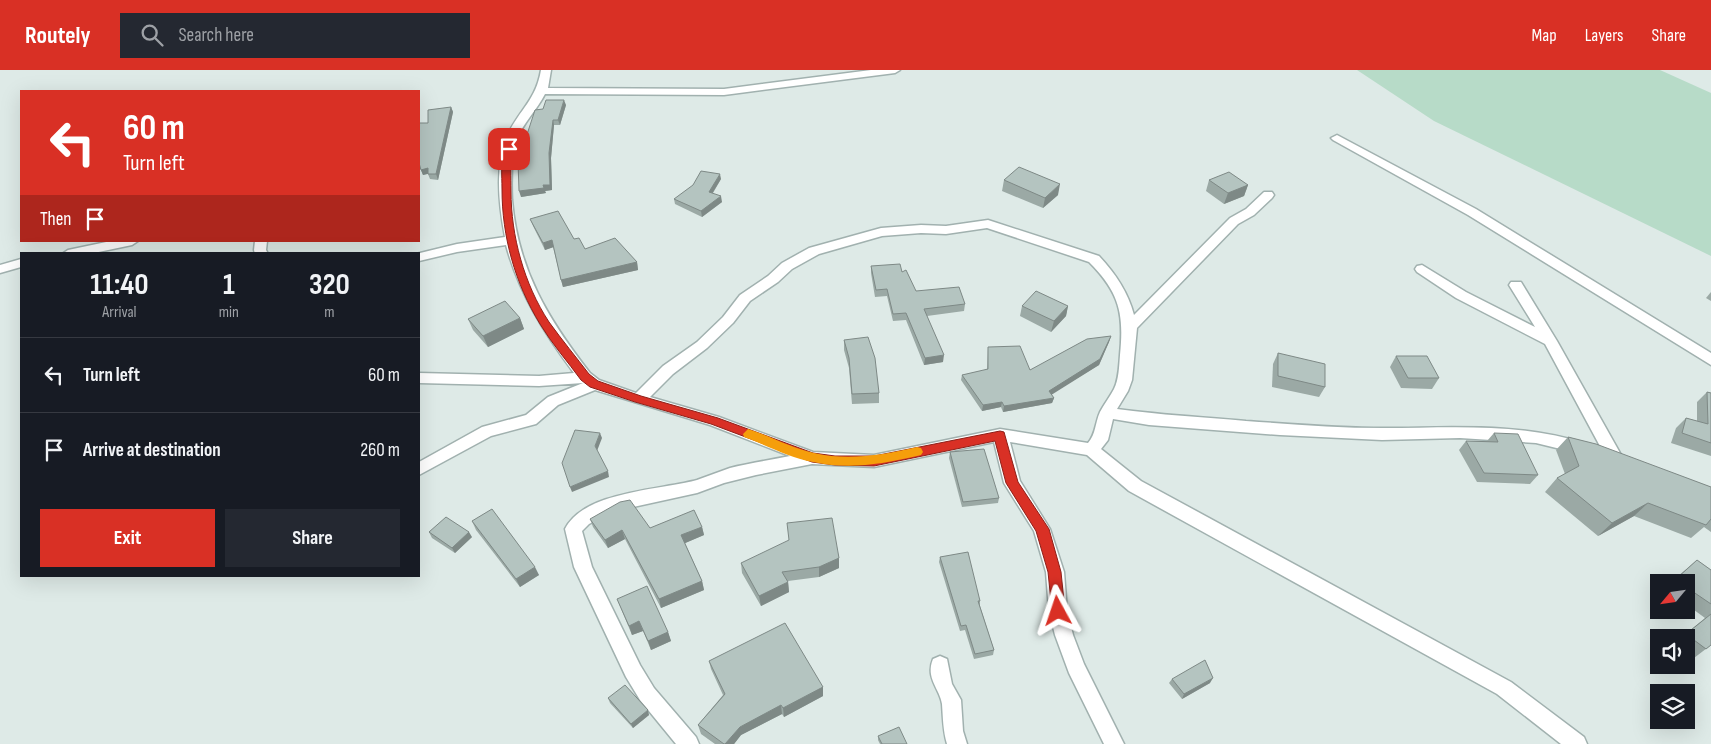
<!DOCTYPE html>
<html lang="en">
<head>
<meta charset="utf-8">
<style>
	body { margin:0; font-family:"Sofia Sans Condensed",sans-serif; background:#242831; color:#f1f3f6; height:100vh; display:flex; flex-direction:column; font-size:19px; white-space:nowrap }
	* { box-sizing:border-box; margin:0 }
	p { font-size:16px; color:#9ea1a6 }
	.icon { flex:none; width:28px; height:28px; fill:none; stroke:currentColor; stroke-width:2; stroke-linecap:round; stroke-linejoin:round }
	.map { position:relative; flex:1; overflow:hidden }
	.details { position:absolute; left:20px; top:182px; width:400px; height:325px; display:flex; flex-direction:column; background:#171b24; border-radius:0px; box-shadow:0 5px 20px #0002 }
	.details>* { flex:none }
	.hud { position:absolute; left:20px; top:20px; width:400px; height:152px; border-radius:0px; box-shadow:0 5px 20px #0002; background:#d93025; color:#fff; overflow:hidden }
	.needle { width:32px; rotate:241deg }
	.fabs { position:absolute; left:1650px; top:504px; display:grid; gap:10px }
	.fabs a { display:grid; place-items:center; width:45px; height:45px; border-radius:0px; background:#171b24; box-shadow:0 5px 20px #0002; font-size:25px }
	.pin { position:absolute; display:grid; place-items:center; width:42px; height:42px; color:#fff; margin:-21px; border-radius:10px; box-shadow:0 2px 8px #0006 }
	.me { position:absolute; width:55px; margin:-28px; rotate:355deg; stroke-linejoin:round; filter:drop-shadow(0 0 4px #0008) }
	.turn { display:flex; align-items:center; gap:18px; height:105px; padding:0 20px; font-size:22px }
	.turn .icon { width:65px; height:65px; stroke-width:2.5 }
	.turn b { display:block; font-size:35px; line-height:42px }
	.then { display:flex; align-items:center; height:48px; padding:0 20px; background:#0003; gap:10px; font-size:19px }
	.eta { display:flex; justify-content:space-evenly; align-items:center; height:85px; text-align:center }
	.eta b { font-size:30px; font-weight:700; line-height:35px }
	.action { display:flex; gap:10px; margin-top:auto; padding:10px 20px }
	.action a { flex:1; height:58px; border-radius:0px; background:#d93025; color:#fff; font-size:20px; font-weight:700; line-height:58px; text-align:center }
	.action a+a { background:#242831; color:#f1f3f6 }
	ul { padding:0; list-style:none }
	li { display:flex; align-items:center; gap:15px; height:75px; padding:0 20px; border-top:1px solid #363941 }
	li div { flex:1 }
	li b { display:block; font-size:19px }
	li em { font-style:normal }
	header { display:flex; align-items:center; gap:30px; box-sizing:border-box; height:70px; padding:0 25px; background:#d93025; color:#fff }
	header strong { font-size:24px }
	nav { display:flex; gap:28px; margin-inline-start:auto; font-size:18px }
	.search { width:350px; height:45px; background:#242831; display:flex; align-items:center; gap:12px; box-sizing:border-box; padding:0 18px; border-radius:0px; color:#9ea1a6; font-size:19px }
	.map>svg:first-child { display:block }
	.green { fill:#b7dbc8 }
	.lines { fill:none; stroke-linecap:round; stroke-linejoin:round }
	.minor-casing { stroke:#a1b1af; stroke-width:3 }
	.minor { fill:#fff; fill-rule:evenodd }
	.wall { fill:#9ba9a5 }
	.shaded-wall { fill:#7e8986 }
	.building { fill:#b4c4c0; stroke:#7e8986 }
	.route { fill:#d93025; stroke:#8d1f18 }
	.slow { fill:#f59e0b }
</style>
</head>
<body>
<header>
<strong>Routely</strong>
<div class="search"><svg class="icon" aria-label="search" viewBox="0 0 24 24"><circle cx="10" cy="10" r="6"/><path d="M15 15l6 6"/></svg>Search here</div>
<nav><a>Map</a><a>Layers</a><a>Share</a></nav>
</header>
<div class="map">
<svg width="1711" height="674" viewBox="0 0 1711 674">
	<rect width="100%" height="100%" fill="#deeae7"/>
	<path class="green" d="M1357,0H1660L1711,23V186L1434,51Z"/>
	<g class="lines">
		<defs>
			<g id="minor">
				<path d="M541,0H551L548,18L724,19L871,0H900L895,3L724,25L545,24C537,40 523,53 517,69C511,88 511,110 512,130C518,200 548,249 590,303L599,310L636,323L663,296L697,272L723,247L740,225L768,206L782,193L809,178L881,158L921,155L946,156L988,150L1099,186C1115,203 1128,222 1134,245L1230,148L1246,139L1264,122H1272L1274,125L1272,128L1254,145L1238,154L1137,258L1132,310L1128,321L1117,339C1160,345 1203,347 1246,351C1291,354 1337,358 1383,358C1452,358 1520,352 1587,374L1589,378L1587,382L1581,384L1536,373L1460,368L1382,370L1280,365L1149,355L1113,349L1108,370L1101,379L1141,411L1511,612L1584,667L1587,674H1561L1497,624L1129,421L1087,385L1010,372L1020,411L1050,459L1064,502L1067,541L1073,565L1084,594L1124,674H1104L1069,603L1055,565L1049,541L1046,502L1034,461L1004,413L994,372L874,397L812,394L756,405L724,413L697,423L615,441L589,454L582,461L592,497L640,595L654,618L696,667L699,674H676L640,630L626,607L574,497L565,459C584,421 661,420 697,410C708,406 719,402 730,398C750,393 770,390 790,386L710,355L595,320L558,335L536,354L491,366L419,405V392L482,357L526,345L548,327L583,313L539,316L419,313V303L539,306L574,303C544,263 519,223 506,175L457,182L419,191V184H416L457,174L505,167C499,136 494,94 508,64C520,39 536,30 541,0ZM987,158L1089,192C1120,223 1124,244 1120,285C1119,297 1119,309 1114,319C1110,327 1104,334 1100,342C1095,353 1096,364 1088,373L1000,359L874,385L813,382L719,347L650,327L673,304L707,278L733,253L750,231L778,212L792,199L819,184L882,166L921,163L946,164Z"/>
				<path d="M1337,65L1476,139L1711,283V295L1468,145L1333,70L1331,68Z"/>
				<path d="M111,171H138L132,175L89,184H62L68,180Z"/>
				<path d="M255,171H267L266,180L268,184H255L254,180Z"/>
				<path d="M21,189V197L0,203V195Z"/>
				<path d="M1422,195L1466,222L1535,257L1509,215L1511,212H1521L1557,271L1620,383L1622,387L1620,391L1614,393L1608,391L1545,274L1456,228L1417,202L1415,199L1417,196Z"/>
				<path d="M940,586L947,589L952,614L961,630L963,661L967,674H947C943,661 943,648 942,634C940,619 925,608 933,589Z"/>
			</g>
		</defs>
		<use href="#minor" class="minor-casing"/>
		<use href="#minor" class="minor"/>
	</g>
	<g class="wall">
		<path d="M566,35L560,55H554L551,88L552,120L545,121L546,123L521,127L543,39Z"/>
		<path d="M451,37L453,42L438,110L430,109L428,104L423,105L421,100L428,53Z"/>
		<path d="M721,109L713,123L722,132L702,147L675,134L674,129Z"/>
		<path d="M1004,110L1058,125L1043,138L1002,121Z"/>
		<path d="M1209,110L1248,115L1244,126L1224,134L1206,121Z"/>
		<path d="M530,149L574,169L585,179L637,192L638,200L563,217L553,177L545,180L533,156Z"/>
		<path d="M871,196L902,202L916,221L965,234L964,241L927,246L943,292L924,295L906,250L893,251L887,226L875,227L871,203Z"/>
		<path d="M1711,222V231L1706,228Z"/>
		<path d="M1022,236H1068L1066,246L1051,262L1020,246Z"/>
		<path d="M520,248L524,259L488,277L473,260L468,249Z"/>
		<path d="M1111,266L1109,272L1099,295L1051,324L1054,328L1052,333L1003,342L1001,337L982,341L961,310L962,305L987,300L988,277L1030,300Z"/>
		<path d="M844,270L879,323V333L852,334L849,298L844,280Z"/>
		<path d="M1278,283L1325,317L1319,327L1272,317L1273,294Z"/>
		<path d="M1396,286L1439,308L1432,319L1401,318L1390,297Z"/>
		<path d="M1707,322L1711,323V386L1671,373L1676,358L1686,348L1697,351V332Z"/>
		<path d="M1494,363L1538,405L1530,414L1477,412L1459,380L1466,371H1487Z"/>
		<path d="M1568,367L1711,417V462L1704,457L1691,468L1634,446L1598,466L1545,422L1557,408L1565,404L1556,380Z"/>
		<path d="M950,382L999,428L998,433L962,437L949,388Z"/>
		<path d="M590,449L650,458L702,457L704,465L685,473L702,511L704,520L661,538L625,469L608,478L593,457Z"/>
		<path d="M472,451L539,505L520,517L476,460Z"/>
		<path d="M429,462L472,467L455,483L432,468Z"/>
		<path d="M940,487L980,531V536L994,580L993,585L974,589L965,560L960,561L939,492Z"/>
		<path d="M839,488V498L819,507L788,511L789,522L761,536L742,503L741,493Z"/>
		<path d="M1697,490L1711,500V575L1694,588L1686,582V568H1681L1705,548L1686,534V512H1671Z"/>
		<path d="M617,529L668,562L671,571L651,580L643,561L632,565Z"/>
		<path d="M709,591L823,617V626L784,647L782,644L741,665L734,674H715L701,664L698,655L723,625L711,599Z"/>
		<path d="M1172,609L1210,613L1182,629L1169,613Z"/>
		<path d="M608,628L649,645L633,658L610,633Z"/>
		<path d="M878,666L907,674H880L878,670Z"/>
	</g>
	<g class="shaded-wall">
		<path d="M564,30L566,35L560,55L558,50Z"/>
		<path d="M451,37L453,42L438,110L436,104Z"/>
		<path d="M553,50L554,55L551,88L552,120L545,121L546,123L521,127L519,121L543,115L549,83Z"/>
		<path d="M428,98L430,103L423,105L421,100Z"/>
		<path d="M720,104L721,109L710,127L709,122Z"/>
		<path d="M1060,114L1058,125L1043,138L1045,128Z"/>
		<path d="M1248,115L1244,126L1224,134L1228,123Z"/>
		<path d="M721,126L722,132L702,147L701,141Z"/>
		<path d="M552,170L554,177L545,180L543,173Z"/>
		<path d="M637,192L638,200L563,217L561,210Z"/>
		<path d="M1068,236L1066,246L1051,262L1054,251Z"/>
		<path d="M520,248L524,259L488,277L483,266Z"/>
		<path d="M1111,266L1109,272L1099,295L1048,327L1049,321Z"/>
		<path d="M944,285L943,292L924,295L925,288Z"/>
		<path d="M1054,328L1052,333L1003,342L1004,336Z"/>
		<path d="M1002,332L1001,337L982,341L983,335Z"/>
		<path d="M600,363L602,368L597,381L595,376Z"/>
		<path d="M608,401L609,407L572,422L570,417Z"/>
		<path d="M1648,433L1634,446L1598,466L1612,453Z"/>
		<path d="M702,457L704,465L683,474L681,465Z"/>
		<path d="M622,460L625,469L608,478L605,470Z"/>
		<path d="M469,462L472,467L455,483L452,478Z"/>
		<path d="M839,488V498L819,507V497Z"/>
		<path d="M535,497L539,505L520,517L516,509Z"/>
		<path d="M702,511L704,520L661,538L659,529Z"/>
		<path d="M788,512L789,522L761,536L759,526Z"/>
		<path d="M639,551L643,561L632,565L629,556Z"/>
		<path d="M668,562L671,571L651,580L648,571Z"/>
		<path d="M1213,608L1210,613L1182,629L1184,624Z"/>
		<path d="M823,617V626L784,647L783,638Z"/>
		<path d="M781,635L782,644L741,665L734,674H725L740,657Z"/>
		<path d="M648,640L649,645L633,658L631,654Z"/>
	</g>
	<g class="building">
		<path d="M546,30H564L558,50H553L549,83L550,115H543L544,118L519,121L518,92L535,40L543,39Z"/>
		<path d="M451,37L436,104H428V98L421,100L419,93V53H428V40Z"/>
		<path d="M1019,97L1060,114L1045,128L1004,110Z"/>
		<path d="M701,101L720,104L709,122L721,126L701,141L674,129L693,115Z"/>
		<path d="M1229,102L1248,115L1228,123L1209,110Z"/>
		<path d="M558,141L574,169L579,168L585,179L615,168L637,192L561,210L552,170L543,173L530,149Z"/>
		<path d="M900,194L902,202L906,200L916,221L959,217L965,234L924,239L944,285L925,288L906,243L893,244L887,219L876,220L871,196Z"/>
		<path d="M1036,221L1068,236L1054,251L1022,236Z"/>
		<path d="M505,231L520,248L483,266L468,249Z"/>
		<path d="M1111,266L1100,289L1049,321L1054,328L1004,336L1002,332L983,335L962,305L988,299V277L1020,276L1030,300L1087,269Z"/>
		<path d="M868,267L875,288L879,323L852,324L849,288L844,270Z"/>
		<path d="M1278,283L1325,294V317L1278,306Z"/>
		<path d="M1396,286H1427L1439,308H1408Z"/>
		<path d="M1707,322L1711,323V373L1682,363L1686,348L1708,354Z"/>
		<path d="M575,360L600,363L595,376L608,401L570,417L562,393Z"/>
		<path d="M1494,363L1518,364L1538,405L1484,403L1466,371L1498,372Z"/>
		<path d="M1568,367L1596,374L1711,417V449L1706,455L1648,433L1612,453L1557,408L1579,396Z"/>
		<path d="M984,379L999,428L963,432L950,382Z"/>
		<path d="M630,430L650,458L694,440L702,457L681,465L702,511L659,529L622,460L605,470L590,449L620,432Z"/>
		<path d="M492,439L535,497L516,509L472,451Z"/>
		<path d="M446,447L469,462L452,478L429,462Z"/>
		<path d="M832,448L839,488L819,497L782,502L788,512L759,526L741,493L789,470L787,453Z"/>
		<path d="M968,482L980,531H978L994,580L975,584L966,555L961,556L940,487Z"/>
		<path d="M1697,490L1711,500V534L1686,517V512H1680L1676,509Z"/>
		<path d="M647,516L668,562L648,571L639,551L629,556L617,529Z"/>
		<path d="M1711,544V575L1706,579L1686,564Z"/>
		<path d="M785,553L823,617L783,638L781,635L740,657L725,674H724L698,655L725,624L709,591Z"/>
		<path d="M1205,590L1213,608L1184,624L1172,609Z"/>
		<path d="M625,615L648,640L631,654L608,628Z"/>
		<path d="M899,657L907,674H882L878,666Z"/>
	</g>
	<path class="route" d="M506,77L513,79C510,93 511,107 511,121C511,166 524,214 549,252C562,270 576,287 589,304L598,311L641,326L718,348L813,383L835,386H874L1000,361L1004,362L1018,412L1049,459L1061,502L1065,541L1063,545L1058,547L1054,545L1052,541L1048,502L1036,461L1006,413L995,371L874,396L835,395L812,392L711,354L635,332L590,317L581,310C568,292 552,274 540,254C515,213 502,167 502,119C502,105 500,90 506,77Z"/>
	<path class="slow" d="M748,359C770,366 791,378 814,383C848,391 883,385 917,377L921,378L923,382L921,385L917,386C880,394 851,400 813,392C790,388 766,375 744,367L743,364Z"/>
</svg>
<div class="fabs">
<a><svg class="needle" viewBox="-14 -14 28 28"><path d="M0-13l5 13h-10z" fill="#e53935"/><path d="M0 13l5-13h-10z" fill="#9ea1a6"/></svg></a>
<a><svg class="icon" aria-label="sound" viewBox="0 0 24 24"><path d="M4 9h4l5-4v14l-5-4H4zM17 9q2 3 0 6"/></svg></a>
<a><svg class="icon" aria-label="layers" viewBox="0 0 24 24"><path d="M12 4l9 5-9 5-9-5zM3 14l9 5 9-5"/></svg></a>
</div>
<div class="pin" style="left:509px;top:79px;background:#d93025"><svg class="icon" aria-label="arrive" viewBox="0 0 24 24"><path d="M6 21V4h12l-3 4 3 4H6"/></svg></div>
<svg class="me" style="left:1058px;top:541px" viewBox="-20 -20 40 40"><path d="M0-17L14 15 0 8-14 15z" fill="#d93025" stroke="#fff" stroke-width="4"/></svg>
<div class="hud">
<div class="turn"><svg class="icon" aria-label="left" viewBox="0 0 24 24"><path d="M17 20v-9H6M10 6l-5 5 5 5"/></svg><div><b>60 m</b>Turn left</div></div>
<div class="then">Then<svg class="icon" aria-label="arrive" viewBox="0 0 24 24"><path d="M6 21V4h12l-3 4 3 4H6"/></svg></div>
</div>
<section class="details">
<div class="eta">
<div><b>11:40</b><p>Arrival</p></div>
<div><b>1</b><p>min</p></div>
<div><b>320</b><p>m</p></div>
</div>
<ul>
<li><svg class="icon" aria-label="left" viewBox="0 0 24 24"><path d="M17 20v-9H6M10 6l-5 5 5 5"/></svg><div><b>Turn left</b></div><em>60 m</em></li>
<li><svg class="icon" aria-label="arrive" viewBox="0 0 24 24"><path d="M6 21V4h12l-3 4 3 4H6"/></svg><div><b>Arrive at destination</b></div><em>260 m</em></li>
</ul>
<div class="action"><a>Exit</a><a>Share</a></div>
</section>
</div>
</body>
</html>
